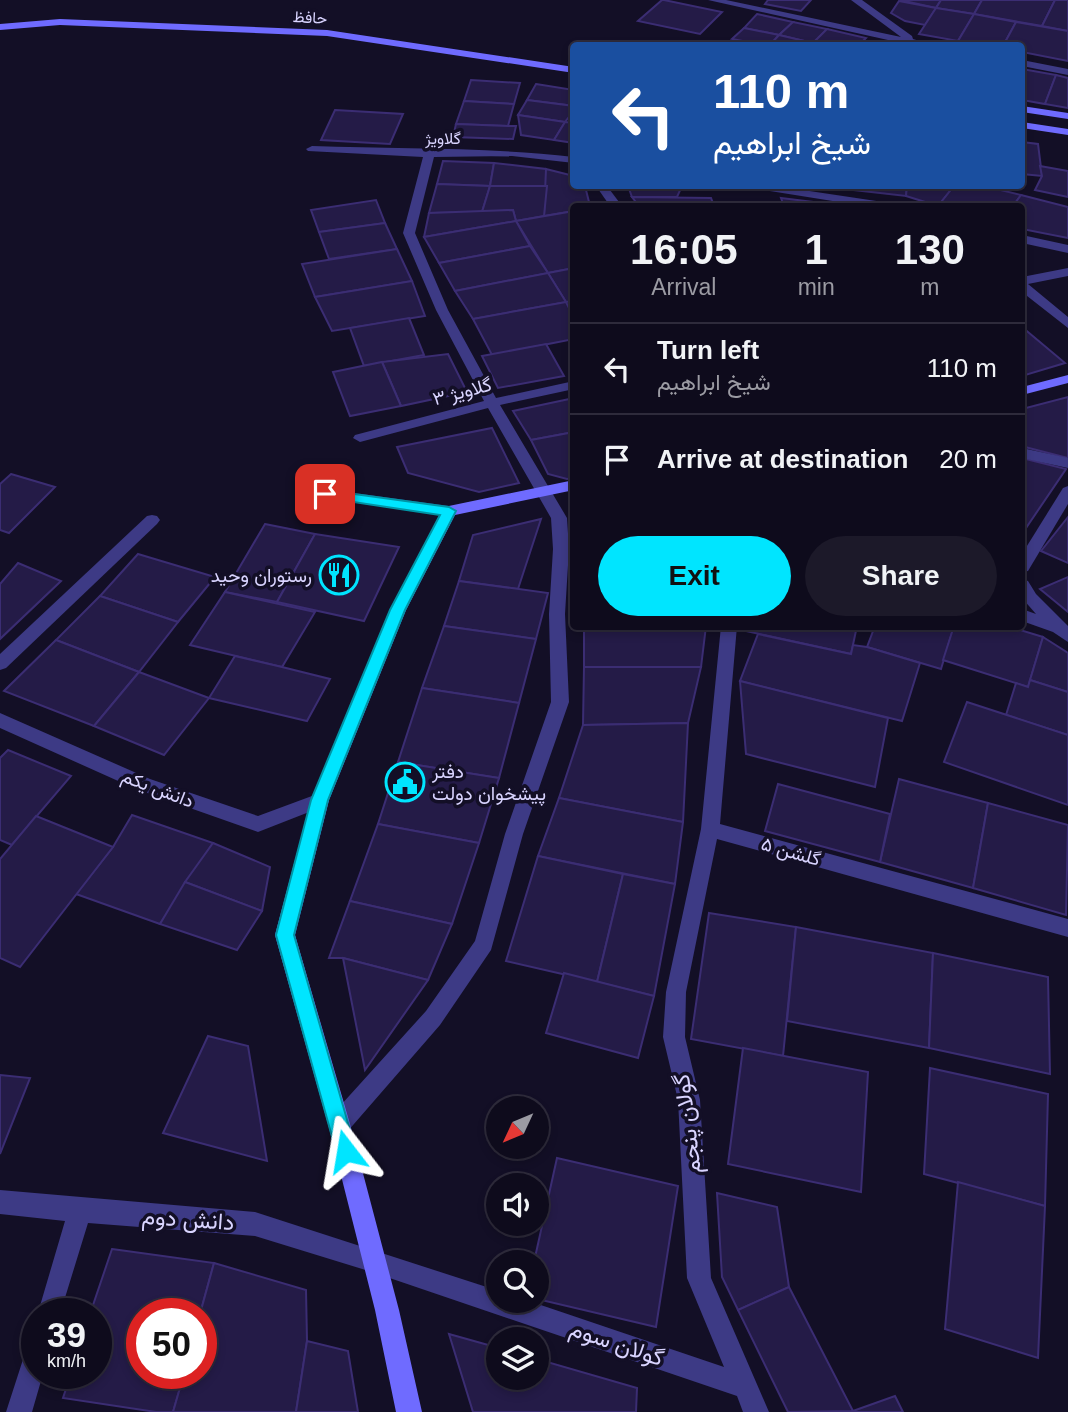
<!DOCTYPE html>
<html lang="en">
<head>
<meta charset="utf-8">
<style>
	body { margin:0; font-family:Helvetica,Vazirmatn,sans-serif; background:#1c1929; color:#f1f3f6; height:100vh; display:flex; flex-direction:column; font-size:26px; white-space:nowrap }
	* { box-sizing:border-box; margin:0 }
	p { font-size:23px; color:#9b9ba3 }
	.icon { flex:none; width:38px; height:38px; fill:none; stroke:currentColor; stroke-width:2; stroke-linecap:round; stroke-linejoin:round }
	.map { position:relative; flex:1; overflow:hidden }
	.drawer { position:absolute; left:570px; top:203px; width:455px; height:427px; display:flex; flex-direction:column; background:#0e0b1c; border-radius:7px; box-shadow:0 4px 10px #0003,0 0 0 2px #2e2b3b }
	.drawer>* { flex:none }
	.guide { position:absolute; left:570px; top:42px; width:455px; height:147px; border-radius:7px; box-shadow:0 4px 10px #0003,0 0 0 2px #2e2b3b; background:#1a4fa0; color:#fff; overflow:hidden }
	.needle { width:46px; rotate:226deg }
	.controls { position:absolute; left:486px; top:1096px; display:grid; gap:14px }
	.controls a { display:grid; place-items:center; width:63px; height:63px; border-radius:50%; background:#0e0b1c; box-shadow:0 4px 10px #0003,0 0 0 2px #2e2b3b; font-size:35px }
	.speed { position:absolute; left:21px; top:1298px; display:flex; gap:14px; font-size:35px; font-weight:700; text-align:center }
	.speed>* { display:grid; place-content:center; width:91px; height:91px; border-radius:50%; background:#0e0b1c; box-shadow:0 4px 10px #0003,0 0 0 2px #2e2b3b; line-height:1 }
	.speed small { font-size:18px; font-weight:400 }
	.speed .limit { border:10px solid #d22; background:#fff; color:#111 }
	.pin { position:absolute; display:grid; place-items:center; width:60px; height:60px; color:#fff; margin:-30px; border-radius:14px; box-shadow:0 4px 10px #0006 }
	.me { position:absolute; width:77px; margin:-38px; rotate:346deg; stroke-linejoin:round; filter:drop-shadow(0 0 5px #0008) }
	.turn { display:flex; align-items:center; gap:24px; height:147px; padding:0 28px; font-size:32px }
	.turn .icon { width:91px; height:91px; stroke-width:2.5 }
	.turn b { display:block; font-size:49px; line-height:60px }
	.eta { display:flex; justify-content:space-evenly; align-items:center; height:119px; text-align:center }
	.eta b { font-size:42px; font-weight:600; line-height:49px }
	.button { display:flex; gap:14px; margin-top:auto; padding:14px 28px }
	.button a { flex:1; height:80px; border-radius:42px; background:#00e5ff; color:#111; font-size:28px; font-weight:600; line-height:80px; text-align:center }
	.button a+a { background:#1c1929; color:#f1f3f6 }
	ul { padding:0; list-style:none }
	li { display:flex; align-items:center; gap:21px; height:91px; padding:0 28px; border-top:2px solid #2e2b3b }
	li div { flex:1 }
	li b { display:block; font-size:26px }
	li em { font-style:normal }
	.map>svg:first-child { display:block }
	.building { fill:#241b47; stroke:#3b2d73; stroke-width:2 }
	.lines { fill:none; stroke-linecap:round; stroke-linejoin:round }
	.lane { fill:#3d3a85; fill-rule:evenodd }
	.street { fill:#3d3a85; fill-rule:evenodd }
	.secondary { fill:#6f6bff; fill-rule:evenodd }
	.route { fill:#00e5ff; stroke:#0095a6; stroke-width:2 }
	.labels { text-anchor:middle; stroke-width:7; stroke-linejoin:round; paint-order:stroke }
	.far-street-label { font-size:16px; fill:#d9d4ff; stroke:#130f26 }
	.street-label { font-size:19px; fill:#d9d4ff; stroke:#130f26 }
	.poi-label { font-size:19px; fill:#d9d4ff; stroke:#130f26; text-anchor:end }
	.near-street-label { font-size:23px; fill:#d9d4ff; stroke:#130f26 }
</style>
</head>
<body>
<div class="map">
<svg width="1068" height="1412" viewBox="0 0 1068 1412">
	<rect width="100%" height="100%" fill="#130f26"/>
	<g class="building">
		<path d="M662,0H664L722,12L700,34L638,21Z"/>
		<path d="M768,0H811L801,11L765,4Z"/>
		<path d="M900,0H941L936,8Z"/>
		<path d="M941,0H982L974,14L936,8Z"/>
		<path d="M982,0H1055L1042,26L974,14Z"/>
		<path d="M1055,0H1068V31L1042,26Z"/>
		<path d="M899,1L936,8L925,25L905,21L891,13Z"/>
		<path d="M936,8L974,14L958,41L919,34Z"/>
		<path d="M757,14L793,22L779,35L744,28Z"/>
		<path d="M974,14L1016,22L1003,46L958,41Z"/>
		<path d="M793,22L827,29L813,43L779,35Z"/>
		<path d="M1016,22L1068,31V61L1022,52V46H1003Z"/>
		<path d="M744,28L779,35L769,46L732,39Z"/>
		<path d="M827,29L866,38L858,46H810Z"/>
		<path d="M779,35L813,43L810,46H769Z"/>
		<path d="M1022,69L1056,75L1045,104L1022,100Z"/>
		<path d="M1056,75L1068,78V108L1045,104Z"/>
		<path d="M471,80L520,83L514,104L464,101Z"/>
		<path d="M536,84L574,90V106L527,100Z"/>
		<path d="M527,100L574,106V111L565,122L518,115Z"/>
		<path d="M464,101L514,104L508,126L456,124Z"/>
		<path d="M335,110L403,114L390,144L321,140Z"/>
		<path d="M518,115L565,122L554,140L521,135Z"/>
		<path d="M565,122L574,123V143L554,140Z"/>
		<path d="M456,124L508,126H516L513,139L453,137Z"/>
		<path d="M1022,142L1038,144L1042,176L1022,174Z"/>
		<path d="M443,161L494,163L490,186L437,184Z"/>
		<path d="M494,163L546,169L547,186H490Z"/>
		<path d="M1040,166L1068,171V197L1035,190L1042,176Z"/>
		<path d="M546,169L574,176V186H585L590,206H574V211L544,216Z"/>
		<path d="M437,184L490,186L482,212L429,213Z"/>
		<path d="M490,186H547L544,216L516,221L513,210L482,212Z"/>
		<path d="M628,186H682L677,197H632Z"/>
		<path d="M808,186H854V190Z"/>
		<path d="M854,186H907L906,196L854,190Z"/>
		<path d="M907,186H954L938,206L906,196Z"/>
		<path d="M954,186H984L1021,195L1013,206H938Z"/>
		<path d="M1021,195L1068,207V238L1022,229V206H1013Z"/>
		<path d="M632,197L711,198L714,206H639Z"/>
		<path d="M781,198L846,206H784Z"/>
		<path d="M376,200L385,223L319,232L311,210Z"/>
		<path d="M513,210L516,221L424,237L429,213Z"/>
		<path d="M574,211V268L548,273L516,221Z"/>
		<path d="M516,221L530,246L439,263L424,237Z"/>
		<path d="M385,223L397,249L329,259L319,232Z"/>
		<path d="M530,246L548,273L455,291L439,263Z"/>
		<path d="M397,249L412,281L315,297L302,264Z"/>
		<path d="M574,268V301L566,302L548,273Z"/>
		<path d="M548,273L566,302L473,319L455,291Z"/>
		<path d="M412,281L425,316L332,331L315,297Z"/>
		<path d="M566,302L574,318V339L492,355L473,319Z"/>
		<path d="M409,318L424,355L364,366L350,328Z"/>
		<path d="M1022,327L1065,363L1022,376Z"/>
		<path d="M546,344L564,376L498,388L482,356Z"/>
		<path d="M448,354L467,392L401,406L382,362Z"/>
		<path d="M382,362L401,406L350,416L333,372Z"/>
		<path d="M1068,397V458L1025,447L1022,444V409Z"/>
		<path d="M574,398V432L531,440L513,411Z"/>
		<path d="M492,428L519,483L479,492L408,473L397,447Z"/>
		<path d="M574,432V478L567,479L548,474L531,440Z"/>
		<path d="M1022,458L1066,469L1024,531H1022Z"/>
		<path d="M11,474L55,487L9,533L0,530V484Z"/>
		<path d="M1068,517V563L1041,551Z"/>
		<path d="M541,519L518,589L459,581L473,535Z"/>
		<path d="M265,524L315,534L277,602L225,592Z"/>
		<path d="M315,534L399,547L364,621L277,602Z"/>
		<path d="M138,554L215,577L178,622L100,596Z"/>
		<path d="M18,563L61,581L0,639V584Z"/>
		<path d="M1068,577V612L1040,589Z"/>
		<path d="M459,581L548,593L536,639L444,626Z"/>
		<path d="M225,592L315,612L282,667L190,645Z"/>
		<path d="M100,596L178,622L139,672L56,640Z"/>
		<path d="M444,626L536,639L519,703L422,688Z"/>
		<path d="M584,626H706L701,667H584Z"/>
		<path d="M747,626H857L851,654L746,631Z"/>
		<path d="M875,626H954L941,669L867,647Z"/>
		<path d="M954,626H1007L1043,637L1028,687L943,660Z"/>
		<path d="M758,634L851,654L853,645L867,647L920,663L902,721L740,681Z"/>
		<path d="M1043,637L1068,653V692L1030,680Z"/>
		<path d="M56,640L139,672L94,726L4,691Z"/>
		<path d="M235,656L282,667L330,679L307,721L209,698Z"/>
		<path d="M584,667H701L688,723L583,725Z"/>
		<path d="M139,672L209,698L164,755L94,726Z"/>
		<path d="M1030,680L1068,692V735L1006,715L1016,683L1028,687Z"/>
		<path d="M740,681L888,718L875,787L746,754Z"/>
		<path d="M422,688L519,703L499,778L398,762Z"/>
		<path d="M967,702L1068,735V805L944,762Z"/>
		<path d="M688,723L683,822L559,798L583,725Z"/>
		<path d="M8,750L71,776L12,845L0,840V758Z"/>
		<path d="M398,762L499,778L479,843L378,824Z"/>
		<path d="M899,779L988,803L973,888L880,862Z"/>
		<path d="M778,784L890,814L880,862L765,831Z"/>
		<path d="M559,798L683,822L675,884L538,856Z"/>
		<path d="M988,803L1068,825L1066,915L973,888Z"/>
		<path d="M132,815L213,843L160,924L76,894L113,847Z"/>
		<path d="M36,816L113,847L20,967L0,958V859Z"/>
		<path d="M378,824L479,843L452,924L350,901Z"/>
		<path d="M213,843L270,867L262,911L185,882Z"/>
		<path d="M538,856L623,874L597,982L506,961Z"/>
		<path d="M623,874L675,884L654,996L597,982Z"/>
		<path d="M185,882L262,911L237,950L160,924Z"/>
		<path d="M350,901L452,924L428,980L343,958H329Z"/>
		<path d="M709,913L796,927L783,1056L691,1039Z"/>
		<path d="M796,927L933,953L929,1048L787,1021Z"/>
		<path d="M933,953L1048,977L1050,1074L929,1048Z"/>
		<path d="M343,958L428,980L365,1070Z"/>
		<path d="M564,973L654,996L638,1058L546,1033Z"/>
		<path d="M208,1036L248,1046L267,1161L163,1133Z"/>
		<path d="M743,1048L868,1072L861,1192L728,1164Z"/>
		<path d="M930,1068L1048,1094L1045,1206L924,1174Z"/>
		<path d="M0,1075L30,1078L0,1154Z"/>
		<path d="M557,1158L678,1186L656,1327L537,1299V1262H534Z"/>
		<path d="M958,1182L1045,1206L1038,1358L945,1329Z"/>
		<path d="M717,1193L777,1207L789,1287L738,1310L722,1277Z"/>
		<path d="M112,1249L214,1263L200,1314H142V1374H184L173,1412H156L63,1398L71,1374H96V1314H90Z"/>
		<path d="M214,1263L306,1290L307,1341L296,1412H173L184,1374H201L200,1314Z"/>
		<path d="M789,1287L853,1411L788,1412L738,1310Z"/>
		<path d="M449,1334L499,1348V1377H537V1359L637,1388L636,1412H473Z"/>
		<path d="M307,1341L348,1351L358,1412H296Z"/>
		<path d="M895,1396L903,1412H851L853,1411Z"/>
	</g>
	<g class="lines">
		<path class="lane" d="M152,515L157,516L160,520L157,524L6,668L0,670V654L147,516Z"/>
		<g class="street">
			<path d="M708,0H726L901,37L851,0H862L912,36L913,39L936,46H915Z"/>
			<path d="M1022,60L1068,69V75L1022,66Z"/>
			<path d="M312,146C399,149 487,147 574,157V163L512,156L434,157L415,233L448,310L496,398L574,381V389L500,405L567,518L569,549L565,614L569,702L523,834L491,950L440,1025L347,1132L339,1135L331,1132L328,1124L331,1116L426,1011L475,941L505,834L551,702L549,614L553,549L551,518L488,408L360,442L353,438L355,435L484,401L436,310L403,233L423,157L308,151L306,149Z"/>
			<path d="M596,186H607L622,206H610Z"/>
			<path d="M751,186H776L883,202L889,206H864L757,189Z"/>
			<path d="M1022,235L1068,245V253L1022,243Z"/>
			<path d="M1068,268V276L1028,284L1068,317V328L1022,292V277Z"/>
			<path d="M1022,448L1068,458V468L1022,458Z"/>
			<path d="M1068,486V504L1028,571L1022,572V554L1063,488Z"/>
			<path d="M325,489L449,506L457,511L449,516L320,497L317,494L320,491Z"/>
			<path d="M1022,579L1028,581L1036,594L1068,626V642L1053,632L1022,621V609L1036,614L1022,598Z"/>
			<path d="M721,626H737L720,824L1068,919V937L717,839L686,992L685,1037L700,1100L711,1278L769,1412H743L737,1396L372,1272L255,1236L88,1223L60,1314L37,1316L65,1221L0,1214V1190L255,1212L499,1291V1300H526L724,1367L687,1278L678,1100L663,1037L666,992L701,829Z"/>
			<path d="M0,713L150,779L258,816L320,793L327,795L329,800L327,805L258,832L136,789L0,728Z"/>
			<path d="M37,1341V1374H43L32,1412H6L28,1344Z"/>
		</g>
		<g class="secondary">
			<path d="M60,19L327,30L574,67V73L327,36L60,25L0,30V24Z"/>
			<path d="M1022,106L1068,113V119L1022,112Z"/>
			<path d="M1022,122L1068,129V135L1022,128Z"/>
			<path d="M1068,375V383L1022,395V387Z"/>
			<path d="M574,480V490L455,515L406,610L329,800L295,935L350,1124L399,1310L422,1412H396L375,1310L328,1124L275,935L311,800L390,610L444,507Z"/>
		</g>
	</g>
	<path class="route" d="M325,490L449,507L456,511L405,610L328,800L294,935L356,1151L353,1158L346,1161L339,1158L336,1151L276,935L311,800L390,610L440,515L320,497V491Z"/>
	<defs>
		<symbol id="restaurant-ring" viewBox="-11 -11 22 22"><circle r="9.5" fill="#130f26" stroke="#00e5ff" stroke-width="1.5"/><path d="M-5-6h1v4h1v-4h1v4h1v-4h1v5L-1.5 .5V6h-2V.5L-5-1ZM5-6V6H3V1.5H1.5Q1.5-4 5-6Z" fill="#00e5ff"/></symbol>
		<symbol id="civic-ring" viewBox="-11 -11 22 22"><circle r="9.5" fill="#130f26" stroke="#00e5ff" stroke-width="1.5"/><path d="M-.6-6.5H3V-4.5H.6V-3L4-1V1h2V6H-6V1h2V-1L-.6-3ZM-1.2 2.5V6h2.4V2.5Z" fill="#00e5ff"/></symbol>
	</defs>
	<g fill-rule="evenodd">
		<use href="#restaurant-ring" x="317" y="553" width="44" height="44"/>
		<use href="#civic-ring" x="383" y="760" width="44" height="44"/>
	</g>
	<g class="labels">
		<g class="far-street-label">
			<text transform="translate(310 17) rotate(3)" y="6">حافظ</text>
			<text x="443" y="144">گلاویژ</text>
		</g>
		<g class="street-label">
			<text transform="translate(462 391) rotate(-15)" y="7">گلاویژ ۳</text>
			<text transform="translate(158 788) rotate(21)" y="7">دانش یکم</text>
			<text transform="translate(791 851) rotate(16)" y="7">گلشن ۵</text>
		</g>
		<g class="poi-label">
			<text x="312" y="582">رستوران وحید</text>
			<text x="432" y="778" text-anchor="start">دفتر<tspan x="432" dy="22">پیشخوان دولت</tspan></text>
		</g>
		<g class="near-street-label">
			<text transform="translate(687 1124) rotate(-97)" y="8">گولان پنجم</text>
			<text transform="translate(188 1219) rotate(4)" y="8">دانش دوم</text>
			<text transform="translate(617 1343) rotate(19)" y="8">گولان سوم</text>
		</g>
	</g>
</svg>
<div class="controls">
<a><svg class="needle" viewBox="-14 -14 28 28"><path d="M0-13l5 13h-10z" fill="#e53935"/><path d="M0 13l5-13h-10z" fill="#9b9ba3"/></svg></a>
<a><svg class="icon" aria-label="sound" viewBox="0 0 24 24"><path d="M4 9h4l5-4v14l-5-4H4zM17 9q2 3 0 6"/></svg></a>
<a><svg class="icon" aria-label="search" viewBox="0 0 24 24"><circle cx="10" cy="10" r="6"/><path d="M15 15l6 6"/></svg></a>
<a><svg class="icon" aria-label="layers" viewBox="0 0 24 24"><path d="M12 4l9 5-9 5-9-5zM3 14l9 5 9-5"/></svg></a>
</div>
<div class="speed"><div>39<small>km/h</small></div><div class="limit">50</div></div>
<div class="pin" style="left:325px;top:494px;background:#d93025"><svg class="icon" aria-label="arrive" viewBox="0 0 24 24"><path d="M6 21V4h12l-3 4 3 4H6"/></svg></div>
<svg class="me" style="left:346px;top:1151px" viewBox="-20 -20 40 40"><path d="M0-17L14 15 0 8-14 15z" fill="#00e5ff" stroke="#fff" stroke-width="4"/></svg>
<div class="guide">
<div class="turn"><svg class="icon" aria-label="left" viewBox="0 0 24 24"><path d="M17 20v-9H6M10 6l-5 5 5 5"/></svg><div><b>110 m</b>شیخ ابراهیم</div></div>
</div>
<section class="drawer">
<div class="eta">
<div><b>16:05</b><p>Arrival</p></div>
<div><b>1</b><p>min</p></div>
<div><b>130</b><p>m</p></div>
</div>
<ul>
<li><svg class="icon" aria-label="left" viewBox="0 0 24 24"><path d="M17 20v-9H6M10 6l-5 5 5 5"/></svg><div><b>Turn left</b><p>شیخ ابراهیم</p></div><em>110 m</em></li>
<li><svg class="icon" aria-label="arrive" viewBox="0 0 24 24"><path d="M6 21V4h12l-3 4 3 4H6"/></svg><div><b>Arrive at destination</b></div><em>20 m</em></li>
</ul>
<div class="button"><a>Exit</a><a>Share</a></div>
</section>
</div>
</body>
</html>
